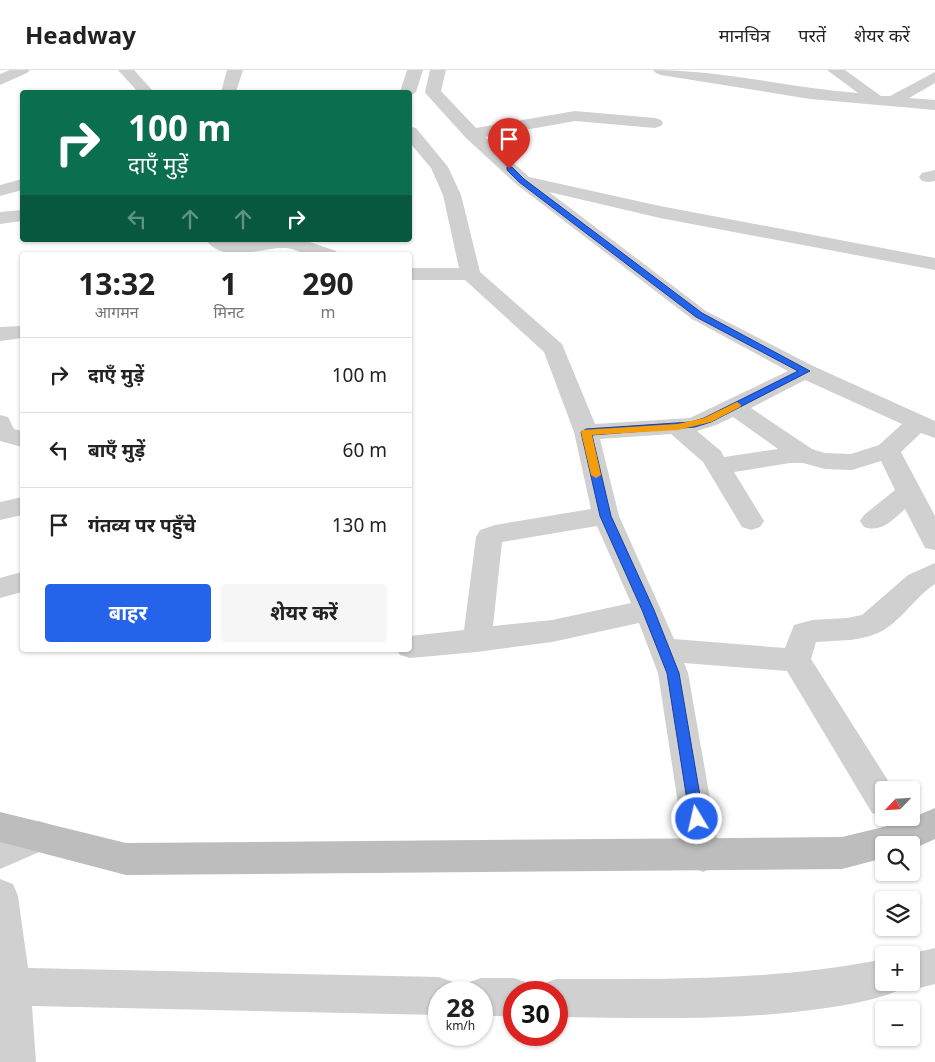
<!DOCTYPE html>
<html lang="hi">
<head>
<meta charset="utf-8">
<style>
	body { margin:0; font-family:"Noto Sans","Noto Sans Devanagari",sans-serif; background:#f6f6f6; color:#222; height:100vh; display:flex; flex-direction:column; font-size:19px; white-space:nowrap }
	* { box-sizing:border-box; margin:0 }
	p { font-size:16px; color:#767676 }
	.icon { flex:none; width:28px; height:28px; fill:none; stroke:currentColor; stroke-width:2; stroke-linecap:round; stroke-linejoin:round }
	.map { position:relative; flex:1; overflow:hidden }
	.panel { position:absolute; left:20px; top:182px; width:392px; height:400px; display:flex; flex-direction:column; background:#fff; border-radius:5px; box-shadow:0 1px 4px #0004 }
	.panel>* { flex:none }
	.hud { position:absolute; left:20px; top:20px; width:392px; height:152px; border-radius:5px; box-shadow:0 1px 4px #0004; background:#0b6e4f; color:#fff; overflow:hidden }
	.needle { width:32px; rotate:245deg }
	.fabs { position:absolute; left:875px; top:711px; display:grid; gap:10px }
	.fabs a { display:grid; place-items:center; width:45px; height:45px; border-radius:5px; background:#fff; box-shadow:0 1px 4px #0004; font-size:25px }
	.speed { position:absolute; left:428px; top:911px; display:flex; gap:10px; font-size:25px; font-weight:700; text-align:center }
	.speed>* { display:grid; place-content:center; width:65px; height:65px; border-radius:50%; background:#fff; box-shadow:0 1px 4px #0004; line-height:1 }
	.speed small { font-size:12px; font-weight:400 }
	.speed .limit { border:8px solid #d22; background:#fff; color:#111 }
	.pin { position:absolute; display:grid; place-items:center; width:42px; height:42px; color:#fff; margin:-51px -21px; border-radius:50% 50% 50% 0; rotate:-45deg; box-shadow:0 0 5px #0007 }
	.pin .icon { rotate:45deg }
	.me { position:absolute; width:55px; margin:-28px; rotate:351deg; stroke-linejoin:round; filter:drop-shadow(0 0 4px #0008) }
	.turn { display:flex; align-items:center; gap:18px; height:105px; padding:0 25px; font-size:22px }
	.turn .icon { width:65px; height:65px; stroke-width:2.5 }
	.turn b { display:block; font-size:35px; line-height:42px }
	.lanes { display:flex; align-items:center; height:48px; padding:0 25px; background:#0003; justify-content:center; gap:25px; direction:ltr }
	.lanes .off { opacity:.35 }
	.eta { display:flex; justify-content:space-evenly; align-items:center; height:85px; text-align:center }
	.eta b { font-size:30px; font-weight:700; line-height:35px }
	.primary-button { display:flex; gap:10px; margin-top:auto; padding:10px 25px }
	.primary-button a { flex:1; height:58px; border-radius:5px; background:#2563eb; color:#fff; font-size:20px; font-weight:700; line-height:58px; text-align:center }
	.primary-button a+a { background:#f6f6f6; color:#222 }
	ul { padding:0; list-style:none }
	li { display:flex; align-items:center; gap:15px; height:75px; padding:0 25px; border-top:1px solid #e0e0e0 }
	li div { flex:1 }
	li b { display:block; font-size:19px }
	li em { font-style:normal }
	header { display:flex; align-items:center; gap:30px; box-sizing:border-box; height:70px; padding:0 25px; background:#fff; border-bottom:1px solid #e0e0e0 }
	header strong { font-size:24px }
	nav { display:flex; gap:28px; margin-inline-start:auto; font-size:18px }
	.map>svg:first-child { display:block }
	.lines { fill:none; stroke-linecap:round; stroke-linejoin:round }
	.minor { fill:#d0d0d0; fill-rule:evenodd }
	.secondary { fill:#bdbdbd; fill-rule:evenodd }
	.route { fill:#2563eb; stroke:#184099 }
	.slow { fill:#f59e0b }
</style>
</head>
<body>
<header>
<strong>Headway</strong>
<nav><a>मानचित्र</a><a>परतें</a><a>शेयर करें</a></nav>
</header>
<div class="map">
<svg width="935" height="992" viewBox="0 0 935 992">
	<rect width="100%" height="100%" fill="#fff"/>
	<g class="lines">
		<g class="minor">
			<path d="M10,0H30L27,3L0,15V4Z"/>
			<path d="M118,0H134L154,22H138Z"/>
			<path d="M227,0H243L236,22H221Z"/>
			<path d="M407,0H423L416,22L410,26V22H400Z"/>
			<path d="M430,0H446L441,21L476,58L575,41L655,48L661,50L663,53L661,56L655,58L575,51L485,67L529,107L660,136L935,188V200L660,148L549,122L706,241L813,296L935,351V368L921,363L901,382L935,446V480L925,478L905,439C892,450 882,463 864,457L860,451L864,445L895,420L881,391L852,400L825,399L803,393H790L734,402L764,451L760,457L751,460L742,457L703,392L671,364L600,369L619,446L674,569L785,578L794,555L812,550L847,548L862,545L908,505L935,493V514C915,527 902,550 882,561C861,572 838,570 816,572L811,589L894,720H884V748L872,743L787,601L684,593L688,603L720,786L715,797L703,802L691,797L686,786L658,603L639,553L552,572L477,582L410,588L400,585L397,580H410V566L464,560L476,467L480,460L495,455L591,439L574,362L544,282L465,210H410V198H459L443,125L431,98L410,73V57L416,58L448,97L461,125L480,202L562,274L595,354L690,348L788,301L692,249L516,114L466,68L427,25L425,22ZM805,310L902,354L879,375L851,384L825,383L812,379L751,338ZM733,347L778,379L724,387L721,381L697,361L716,355ZM597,456L631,533L552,550L493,556L502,472Z"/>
			<path d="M653,0C722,0 790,18 858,23L827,0H845L881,26H890L935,2V13L909,28L935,30V40L810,29L661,5L656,3Z"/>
			<path d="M935,100V111L928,112L922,111L919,107L922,103Z"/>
			<path d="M22,109V120L0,126V115Z"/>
			<path d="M22,140V151L0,154V142Z"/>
			<path d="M206,170L239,172L304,170L336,181L339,185C330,185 320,186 311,185C302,184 294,178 285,178C261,177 224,195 206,170Z"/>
			<path d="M22,256V268L0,271V257Z"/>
			<path d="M0,345L8,347L14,359L22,361V377L0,371Z"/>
			<path d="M22,427V445L0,450V432Z"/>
			<path d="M22,502V522L0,528V508Z"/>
			<path d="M39,751L51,755L56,766L51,777L0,799V767Z"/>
			<path d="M0,809L13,814L18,826L28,898L439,907L453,912L457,922H439V945L32,936L36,992H0Z"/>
			<path d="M935,878V914L911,920L900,915L897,921C873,931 846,935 819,939C732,951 644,948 556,947V922H539L542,914L556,909C666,909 775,911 884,889V912H911V885H905Z"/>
			<path d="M481,908H514L528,913L531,922H514V946H481V922H464L467,913Z"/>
		</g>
		<path class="secondary" d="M935,738V769L911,780V775H884V788L842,799L126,805L0,772V742L126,773L842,767L900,753Z"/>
	</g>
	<path class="route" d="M507,97H512L524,109L702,243L810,301L711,352L695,357L592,365L611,446L654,540L679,603L704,749L702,754L697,755L692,754L690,749L667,603L642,540L600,446L581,362L586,359L691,352L704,348L798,301L696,247L519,112L507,100Z"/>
	<path class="slow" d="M737,332L741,335L740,337L711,352L678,360L592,365L601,405L596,408L591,405L581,362L582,360L678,354L704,348Z"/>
</svg>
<div class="fabs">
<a><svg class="needle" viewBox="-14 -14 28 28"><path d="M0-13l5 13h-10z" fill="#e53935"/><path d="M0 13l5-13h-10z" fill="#767676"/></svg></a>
<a><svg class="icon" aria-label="search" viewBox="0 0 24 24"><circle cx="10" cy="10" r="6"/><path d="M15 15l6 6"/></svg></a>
<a><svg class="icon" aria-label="layers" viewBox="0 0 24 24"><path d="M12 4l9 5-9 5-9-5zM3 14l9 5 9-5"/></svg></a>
<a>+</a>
<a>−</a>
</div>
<div class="speed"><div>28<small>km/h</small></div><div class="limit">30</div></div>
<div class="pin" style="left:509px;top:99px;background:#d93025"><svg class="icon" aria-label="arrive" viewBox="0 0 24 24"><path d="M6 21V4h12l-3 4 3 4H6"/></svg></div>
<svg class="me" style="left:697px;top:749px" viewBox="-20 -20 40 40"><circle r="17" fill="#2563eb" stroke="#fff" stroke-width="3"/><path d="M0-11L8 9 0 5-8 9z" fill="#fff"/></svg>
<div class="hud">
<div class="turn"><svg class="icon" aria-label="right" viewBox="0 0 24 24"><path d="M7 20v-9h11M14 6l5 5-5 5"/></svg><div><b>100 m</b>दाएँ मुड़ें</div></div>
<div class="lanes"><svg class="icon off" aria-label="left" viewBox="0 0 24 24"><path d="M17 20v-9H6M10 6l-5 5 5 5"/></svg><svg class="icon off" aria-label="ahead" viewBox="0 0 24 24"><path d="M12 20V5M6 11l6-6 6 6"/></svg><svg class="icon off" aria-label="ahead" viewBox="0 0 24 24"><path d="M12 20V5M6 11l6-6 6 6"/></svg><svg class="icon" aria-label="right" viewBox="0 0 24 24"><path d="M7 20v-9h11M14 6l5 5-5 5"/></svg></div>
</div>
<section class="panel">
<div class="eta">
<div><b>13:32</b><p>आगमन</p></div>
<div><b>1</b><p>मिनट</p></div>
<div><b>290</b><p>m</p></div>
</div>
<ul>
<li><svg class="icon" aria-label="right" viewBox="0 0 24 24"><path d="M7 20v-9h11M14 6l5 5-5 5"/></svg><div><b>दाएँ मुड़ें</b></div><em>100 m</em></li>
<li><svg class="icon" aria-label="left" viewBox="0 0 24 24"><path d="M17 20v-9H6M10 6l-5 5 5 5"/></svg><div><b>बाएँ मुड़ें</b></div><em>60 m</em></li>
<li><svg class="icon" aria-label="arrive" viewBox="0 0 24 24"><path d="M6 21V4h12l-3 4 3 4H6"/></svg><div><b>गंतव्य पर पहुँचे</b></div><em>130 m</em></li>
</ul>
<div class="primary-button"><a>बाहर</a><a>शेयर करें</a></div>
</section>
</div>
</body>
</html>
